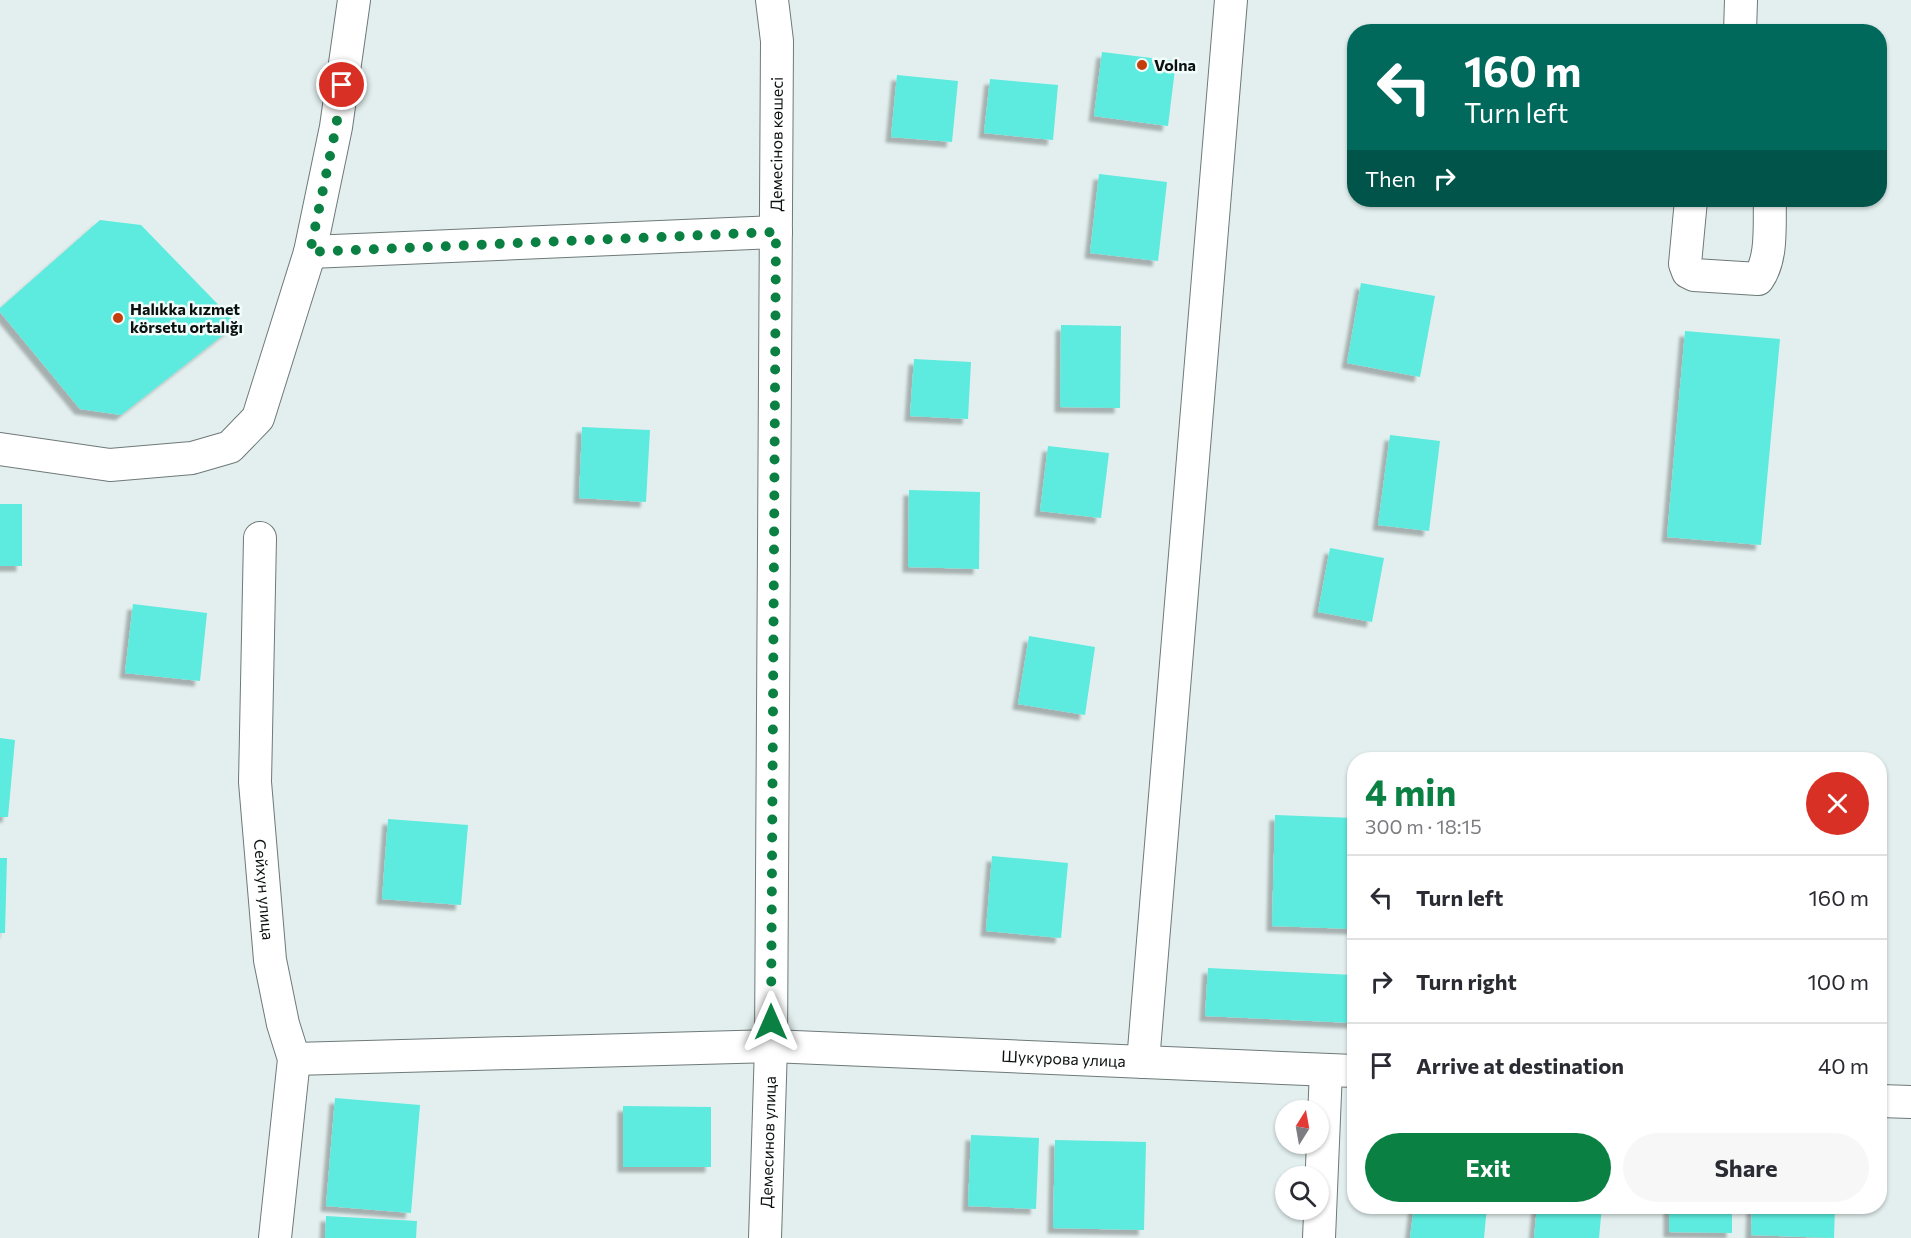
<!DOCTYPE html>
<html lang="en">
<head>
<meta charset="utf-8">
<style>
	body { margin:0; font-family:Commissioner,sans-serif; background:#f7f7f7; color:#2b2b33; height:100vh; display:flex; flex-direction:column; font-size:22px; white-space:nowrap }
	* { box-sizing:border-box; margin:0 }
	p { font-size:20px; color:#7c7c81 }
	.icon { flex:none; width:33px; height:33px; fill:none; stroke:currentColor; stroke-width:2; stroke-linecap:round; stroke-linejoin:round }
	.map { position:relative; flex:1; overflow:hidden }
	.sheet { position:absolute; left:1347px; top:752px; width:540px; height:462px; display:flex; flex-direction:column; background:#fff; border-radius:24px; box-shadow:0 2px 4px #0004 }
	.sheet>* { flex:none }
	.hud { position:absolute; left:1347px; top:24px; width:540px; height:183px; border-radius:24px; box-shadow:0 2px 4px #0004; background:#00695c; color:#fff; overflow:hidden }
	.needle { width:39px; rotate:11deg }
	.controls { position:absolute; left:1275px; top:1100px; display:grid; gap:12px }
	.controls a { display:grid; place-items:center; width:54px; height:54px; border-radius:50%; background:#fff; box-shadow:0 2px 4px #0004; font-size:30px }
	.pin { position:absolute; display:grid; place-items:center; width:51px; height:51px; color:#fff; margin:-26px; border:3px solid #fff; border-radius:50%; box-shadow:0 2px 6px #0007 }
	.me { position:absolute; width:66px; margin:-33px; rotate:0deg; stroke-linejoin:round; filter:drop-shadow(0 0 4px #0008) }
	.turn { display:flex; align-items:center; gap:21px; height:126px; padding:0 18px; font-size:27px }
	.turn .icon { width:78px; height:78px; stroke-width:2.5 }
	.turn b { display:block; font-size:42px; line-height:51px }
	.then { display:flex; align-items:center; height:57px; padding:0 18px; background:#0003; gap:12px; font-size:22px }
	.round { display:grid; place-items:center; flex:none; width:63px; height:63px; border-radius:32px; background:#f7f7f7 }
	.head { display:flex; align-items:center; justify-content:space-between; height:102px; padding:0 18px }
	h1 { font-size:36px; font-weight:700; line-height:45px; color:#0b8043 }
	.button { display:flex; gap:12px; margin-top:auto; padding:12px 18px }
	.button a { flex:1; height:69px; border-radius:36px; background:#0b8043; color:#fff; font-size:24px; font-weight:700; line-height:69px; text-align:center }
	.button a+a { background:#f7f7f7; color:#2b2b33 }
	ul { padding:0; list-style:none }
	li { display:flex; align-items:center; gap:18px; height:84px; padding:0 18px; border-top:2px solid #e1e1e2 }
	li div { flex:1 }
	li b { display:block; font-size:22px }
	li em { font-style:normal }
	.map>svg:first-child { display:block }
	.building { fill:#5cebde; filter:url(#shadow) }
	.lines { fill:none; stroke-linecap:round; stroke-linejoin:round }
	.minor-casing { stroke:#6e7978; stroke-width:34 }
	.minor { stroke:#fff; stroke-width:32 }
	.route { stroke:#0b8043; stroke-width:10; stroke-dasharray:0 18 }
	.poi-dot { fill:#c53d0b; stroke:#f0fdfb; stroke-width:2 }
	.labels { text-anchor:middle; stroke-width:5; stroke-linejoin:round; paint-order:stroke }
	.poi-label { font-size:16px; font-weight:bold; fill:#0c1110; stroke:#f0fdfb; text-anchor:start }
	.street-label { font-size:16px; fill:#0c1110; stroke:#f0fdfb }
</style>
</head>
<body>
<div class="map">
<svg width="1911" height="1238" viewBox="0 0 1911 1238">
	<defs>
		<filter id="shadow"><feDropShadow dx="-5.5" dy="5.5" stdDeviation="1.5" flood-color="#0004"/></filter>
	</defs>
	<rect width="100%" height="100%" fill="#e2efee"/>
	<g class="building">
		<path d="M1102,52L1176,61L1168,126L1094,116Z"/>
		<path d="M897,75L958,81L952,142L891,137Z"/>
		<path d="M990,79L1058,85L1053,140L984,133Z"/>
		<path d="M1099,174L1167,182L1158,261L1090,253Z"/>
		<path d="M100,220L141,225L237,324L121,415L80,409L0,312V308Z"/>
		<path d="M1361,283L1435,296L1420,377L1347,363Z"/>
		<path d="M1061,325L1121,326L1120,408L1060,407Z"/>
		<path d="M1685,331L1780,339L1761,545L1667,537Z"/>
		<path d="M914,359L971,362L968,419L910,416Z"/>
		<path d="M582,427L650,430L646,502L579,498Z"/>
		<path d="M1390,435L1440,441L1429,531L1378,525Z"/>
		<path d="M1048,446L1109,453L1101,518L1040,511Z"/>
		<path d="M909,490L980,492L979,569L908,567Z"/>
		<rect x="0" y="504" width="22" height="62"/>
		<path d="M1330,548L1384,558L1372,622L1318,612Z"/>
		<path d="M133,604L207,613L200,681L125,673Z"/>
		<path d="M1029,636L1095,647L1085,715L1018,704Z"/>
		<path d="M0,738L15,740L8,817H0Z"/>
		<path d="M1275,815L1354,818V929L1272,926Z"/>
		<path d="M388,819L468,825L461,905L382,899Z"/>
		<path d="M992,856L1068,863L1061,938L986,931Z"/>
		<path d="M0,858H7L5,933H0Z"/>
		<path d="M1208,968L1354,975V1023L1205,1016Z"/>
		<path d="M335,1098L420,1105L411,1213L326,1206Z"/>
		<path d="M623,1106L711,1107V1167H623Z"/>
		<path d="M971,1135L1039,1138L1036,1209L968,1206Z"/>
		<path d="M1055,1140L1146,1142L1144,1230L1053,1228Z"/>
		<path d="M1414,1206H1487L1484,1238H1410Z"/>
		<path d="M1537,1206H1602L1599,1238H1534Z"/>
		<path d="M1669,1206H1732V1233L1669,1232Z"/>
		<path d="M1752,1206H1835L1834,1238L1751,1235Z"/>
		<path d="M326,1216L417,1221L416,1238H325Z"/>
	</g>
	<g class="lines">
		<defs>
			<g id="minor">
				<path d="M1740,32L1741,0"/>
				<path d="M1691,200L1685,264L1688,272L1694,275L1758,279C1773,258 1769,224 1770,200"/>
				<path d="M310,252L776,232"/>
				<path d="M0,449L110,465L192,458L230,447L258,418L310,252L336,127L354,0"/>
				<path id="s1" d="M260,538L255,782L270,960L283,1024L294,1059L275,1238"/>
				<path id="s2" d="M294,1059L771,1046L1354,1071"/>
				<path d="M1143,1062L1231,0"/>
				<path d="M1880,1101L1911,1102"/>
				<path id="s3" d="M765,1238L771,1046L777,41L772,0"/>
				<path d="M1319,1238L1326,1070"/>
			</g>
		</defs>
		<use href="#minor" class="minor-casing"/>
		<use href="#minor" class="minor"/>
	</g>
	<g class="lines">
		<path class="route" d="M342,85L336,127L310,252L776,232L771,1022"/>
	</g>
	<g class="poi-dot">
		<circle cx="1142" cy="65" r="6"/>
		<circle cx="118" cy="318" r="6"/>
	</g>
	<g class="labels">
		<g class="poi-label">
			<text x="1154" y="71">Volna</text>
			<text x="130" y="315">Halıkka kızmet<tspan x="130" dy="18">körsetu ortalığı</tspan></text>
		</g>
		<g class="street-label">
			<text dy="6" stroke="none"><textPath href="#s3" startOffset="1094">Демесінов көшесі</textPath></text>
			<text dy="6" stroke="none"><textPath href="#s1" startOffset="352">Сейхун улица</textPath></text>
			<text dy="6" stroke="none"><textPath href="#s2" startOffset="770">Шукурова улица</textPath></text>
			<text dy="6" stroke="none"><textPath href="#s3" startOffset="96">Демесинов улица</textPath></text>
		</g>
	</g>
</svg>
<div class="controls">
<a><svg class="needle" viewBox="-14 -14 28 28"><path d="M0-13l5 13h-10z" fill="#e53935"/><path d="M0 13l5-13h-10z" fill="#7c7c81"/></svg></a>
<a><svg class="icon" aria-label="search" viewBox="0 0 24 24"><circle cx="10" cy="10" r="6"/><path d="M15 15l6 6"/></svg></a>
</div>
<div class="pin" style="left:342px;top:85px;background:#d93025"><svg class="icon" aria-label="arrive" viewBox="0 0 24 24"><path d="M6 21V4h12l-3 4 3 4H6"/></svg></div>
<svg class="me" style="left:771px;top:1022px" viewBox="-20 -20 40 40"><path d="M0-17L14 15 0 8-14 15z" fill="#0b8043" stroke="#fff" stroke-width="4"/></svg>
<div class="hud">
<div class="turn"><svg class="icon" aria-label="left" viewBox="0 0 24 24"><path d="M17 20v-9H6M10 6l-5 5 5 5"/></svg><div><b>160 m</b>Turn left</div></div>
<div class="then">Then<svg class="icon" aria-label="right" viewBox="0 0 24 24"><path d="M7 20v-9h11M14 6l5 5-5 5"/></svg></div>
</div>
<section class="sheet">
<div class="head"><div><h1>4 min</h1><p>300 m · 18:15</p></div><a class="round" style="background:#d93025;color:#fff"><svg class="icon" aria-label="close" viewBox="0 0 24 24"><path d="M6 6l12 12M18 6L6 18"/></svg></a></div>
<ul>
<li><svg class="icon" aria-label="left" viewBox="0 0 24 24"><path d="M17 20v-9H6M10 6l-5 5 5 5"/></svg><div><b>Turn left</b></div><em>160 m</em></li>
<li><svg class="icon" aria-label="right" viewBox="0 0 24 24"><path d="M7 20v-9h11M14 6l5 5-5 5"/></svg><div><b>Turn right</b></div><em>100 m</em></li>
<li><svg class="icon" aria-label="arrive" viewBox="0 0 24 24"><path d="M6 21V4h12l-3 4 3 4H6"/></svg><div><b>Arrive at destination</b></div><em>40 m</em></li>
</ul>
<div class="button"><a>Exit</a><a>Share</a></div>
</section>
</div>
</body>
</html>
